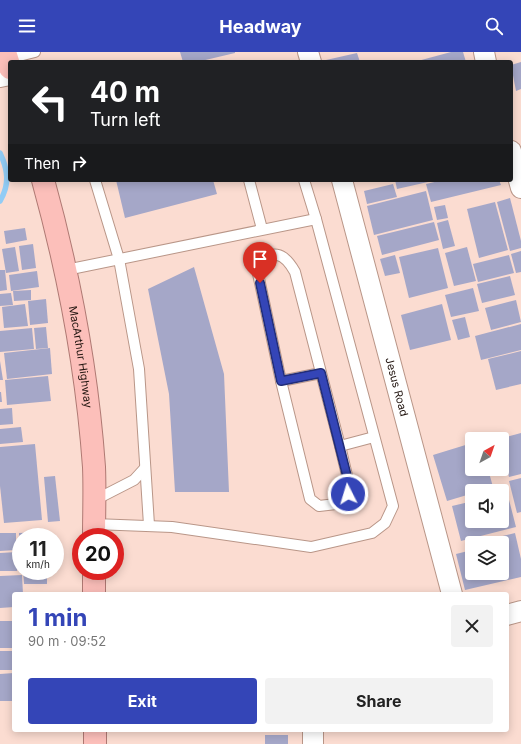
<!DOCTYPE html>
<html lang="en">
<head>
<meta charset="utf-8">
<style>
	body { margin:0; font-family:Inter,sans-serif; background:#f2f2f2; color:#222; height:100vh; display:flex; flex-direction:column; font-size:15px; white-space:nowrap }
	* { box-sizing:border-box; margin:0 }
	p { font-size:13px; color:#767676 }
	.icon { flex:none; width:22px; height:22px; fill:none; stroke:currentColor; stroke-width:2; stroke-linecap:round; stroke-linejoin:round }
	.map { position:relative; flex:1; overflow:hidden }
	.details { position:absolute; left:12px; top:540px; width:497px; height:140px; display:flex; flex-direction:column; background:#fff; border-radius:4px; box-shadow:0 2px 10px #0003 }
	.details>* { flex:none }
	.banner { position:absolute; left:8px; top:8px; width:505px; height:122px; border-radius:4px; box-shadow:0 2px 10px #0003; background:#202124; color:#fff; overflow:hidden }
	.needle { width:26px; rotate:40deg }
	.buttons { position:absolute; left:465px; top:380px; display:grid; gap:8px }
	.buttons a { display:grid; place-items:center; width:44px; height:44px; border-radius:4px; background:#fff; box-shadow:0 2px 10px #0003; font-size:20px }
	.speed { position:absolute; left:12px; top:476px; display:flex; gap:8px; font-size:20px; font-weight:700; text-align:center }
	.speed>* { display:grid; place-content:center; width:52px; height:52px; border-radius:50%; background:#fff; box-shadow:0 2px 10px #0003; line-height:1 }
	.speed small { font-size:10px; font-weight:400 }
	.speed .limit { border:6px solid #d22; background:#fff; color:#111 }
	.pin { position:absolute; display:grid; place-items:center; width:34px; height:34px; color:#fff; margin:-41px -17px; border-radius:50% 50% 50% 0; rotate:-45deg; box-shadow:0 0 4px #0007 }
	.pin .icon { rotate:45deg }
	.me { position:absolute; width:44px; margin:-22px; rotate:355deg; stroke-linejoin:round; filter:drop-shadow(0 0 3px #0008) }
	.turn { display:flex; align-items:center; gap:14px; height:84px; padding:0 16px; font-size:18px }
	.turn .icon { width:52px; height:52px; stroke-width:2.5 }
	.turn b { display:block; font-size:28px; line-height:34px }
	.then { display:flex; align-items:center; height:38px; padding:0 16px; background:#0003; gap:8px; font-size:15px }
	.round { display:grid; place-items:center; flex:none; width:42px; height:42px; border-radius:4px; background:#f2f2f2 }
	.head { display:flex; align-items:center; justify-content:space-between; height:68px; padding:0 16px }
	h1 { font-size:24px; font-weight:700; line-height:30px; color:#3445b7 }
	.cta { display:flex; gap:8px; margin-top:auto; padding:8px 16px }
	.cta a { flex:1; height:46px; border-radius:4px; background:#3445b7; color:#fff; font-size:16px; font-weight:700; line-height:46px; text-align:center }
	.cta a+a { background:#f2f2f2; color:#222 }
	header { display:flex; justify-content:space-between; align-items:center; height:52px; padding:0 16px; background:#3445b7; color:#fff; font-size:18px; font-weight:700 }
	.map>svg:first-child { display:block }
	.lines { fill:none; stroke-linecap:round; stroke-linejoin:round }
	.stream { stroke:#92ccf5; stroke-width:5.5 }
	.building { fill:#a5a7c8 }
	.service-casing { stroke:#b99688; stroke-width:12 }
	.minor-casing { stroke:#b99688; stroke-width:22 }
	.trunk-casing { stroke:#af7973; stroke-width:24 }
	.service { stroke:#fff; stroke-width:10 }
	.minor { stroke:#fff; stroke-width:20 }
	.trunk { stroke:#fcbfba; stroke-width:22 }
	.route-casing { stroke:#222d77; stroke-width:10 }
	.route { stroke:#3445b7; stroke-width:7 }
	.labels { text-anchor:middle; stroke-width:4; stroke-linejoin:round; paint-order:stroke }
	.street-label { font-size:11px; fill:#221510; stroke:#fff }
</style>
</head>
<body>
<header><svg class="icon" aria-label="menu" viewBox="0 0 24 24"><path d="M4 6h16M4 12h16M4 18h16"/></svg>Headway<svg class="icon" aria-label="search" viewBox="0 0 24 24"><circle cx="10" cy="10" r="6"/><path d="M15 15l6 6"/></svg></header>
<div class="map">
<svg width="521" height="692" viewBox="0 0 521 692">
	<rect width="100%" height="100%" fill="#fbdcd1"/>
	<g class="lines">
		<path class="stream" d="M0,101C8,118 10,132 0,149"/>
	</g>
	<g class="building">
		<path d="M180,0H235V1L197,10H183Z"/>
		<path d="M451,0H463L466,10H414Z"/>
		<path d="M357,1L360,10H326V8Z"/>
		<path d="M521,10V37L516,39L511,13Z"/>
		<path d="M116,128H213L217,142L125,166Z"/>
		<path d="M395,128H428V130L397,137Z"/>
		<path d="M443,128H499L501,133L431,150L426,132Z"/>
		<path d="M393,132L397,145L367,152L364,139Z"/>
		<path d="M426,139L433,168L374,183L367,154Z"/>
		<path d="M510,146L521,189V196L510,199L497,150Z"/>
		<path d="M495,150L508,198L479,206L467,157Z"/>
		<path d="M445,153L448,166L437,168L434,155Z"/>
		<path d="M448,168L455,194L443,197L437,171Z"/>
		<path d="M434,170L439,188L382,203L377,184Z"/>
		<path d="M25,176L27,188L6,192L4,179Z"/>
		<path d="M33,192L36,216L22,218L19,194Z"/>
		<path d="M15,195L19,219L6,221L2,197Z"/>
		<path d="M467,195L476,229L454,234L445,201Z"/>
		<path d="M438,196L448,236L409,246L399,205Z"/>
		<path d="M521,199V220L516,221L511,202Z"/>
		<path d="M395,203L400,221L385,224L380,207Z"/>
		<path d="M509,203L514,221L478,230L473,212Z"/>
		<path d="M194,215L224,322L229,440H175L169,342L148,237Z"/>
		<path d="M0,218H5L7,238L0,239Z"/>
		<path d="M37,219L39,235L11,239L9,223Z"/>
		<path d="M510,224L515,243L482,251L477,232Z"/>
		<path d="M473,236L479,259L451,265L445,243Z"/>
		<path d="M31,238V248L14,249L13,239Z"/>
		<path d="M11,241L13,253L0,254V242Z"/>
		<path d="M46,247L48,271L30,273L28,249Z"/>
		<path d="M516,248L521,270L491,278L485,256Z"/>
		<path d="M25,252L28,274L4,276L2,255Z"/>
		<path d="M442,252L451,288L410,298L401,263Z"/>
		<path d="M465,265L470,285L458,288L452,268Z"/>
		<path d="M521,272V298L481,308L475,284Z"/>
		<path d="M46,275L48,296L36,297L34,276Z"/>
		<path d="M32,276L34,297L0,300V279Z"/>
		<path d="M50,296L52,322L7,327L4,301Z"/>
		<path d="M521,299V332L496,338L488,307Z"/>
		<path d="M0,309L3,328H0Z"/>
		<path d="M48,324L51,349L7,353L5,328Z"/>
		<path d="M0,340H1L2,350H0Z"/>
		<path d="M12,356L13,372L0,373V357Z"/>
		<path d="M21,375L23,390L0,392V377Z"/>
		<path d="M521,381V422L509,425L502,395V386Z"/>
		<path d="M472,391V417H488L493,435L488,437L489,439H472V469H502V442L507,440L516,475L461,489L452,454L469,450L467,443L447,449L433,403Z"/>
		<path d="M35,392L42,468L4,471L0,434V395Z"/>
		<path d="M55,424L60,469L48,470L44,425Z"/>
		<path d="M521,426V460L517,461L509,429Z"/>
		<path d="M45,480V485H21V505H19V481Z"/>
		<path d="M0,481H16V498L0,499Z"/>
		<path d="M515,481L521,507V525L465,538L456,502L472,498V521H502V491H495L494,486Z"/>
		<path d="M17,500V519H0V501Z"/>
		<path d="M23,519H47V532H24Z"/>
		<path d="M22,523L23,542H14V555L0,556V524Z"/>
		<rect x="0" y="569" width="14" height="27"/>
		<rect x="0" y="599" width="14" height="19"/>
		<path d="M14,621V649H0V622Z"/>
		<rect x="265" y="683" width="23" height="9"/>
	</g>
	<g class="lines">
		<defs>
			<g id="service">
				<path d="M7,7L35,0"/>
				<path d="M95,128L119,207L139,317L149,473"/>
				<path d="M249,128L262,177"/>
				<path d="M304,128L316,167"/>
				<path d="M66,218L316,167L393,454L385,471L372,481L311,495L172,475L94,472"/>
				<path d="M321,321L281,329L257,217C270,195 284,200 295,220L340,394L374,385"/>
				<path d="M281,329L310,447L319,454L336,452L348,442L350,436L340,394"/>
				<path d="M95,448L134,428L145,416"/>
			</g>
			<g id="minor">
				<path d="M308,0L311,10"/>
				<path d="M484,0L486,10"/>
				<path d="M0,25L10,23"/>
				<path d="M511,99L521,136"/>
				<path id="s1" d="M342,128L452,542"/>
				<path d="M507,563L521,559"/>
				<path d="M313,692V678"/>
			</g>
			<g id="trunk">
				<path d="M5,0L10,16"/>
				<path id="s2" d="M43,128C69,222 87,317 94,415C95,438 94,462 94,485"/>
				<path d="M94,519V542"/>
				<path d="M95,692V678"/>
			</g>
		</defs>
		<use href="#service" class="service-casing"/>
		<use href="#minor" class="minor-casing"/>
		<use href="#trunk" class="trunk-casing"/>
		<use href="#service" class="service"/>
		<use href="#minor" class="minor"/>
		<use href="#trunk" class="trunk"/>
	</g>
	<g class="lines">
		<defs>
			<path id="route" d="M260,231L281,329L321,321L350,436L348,442"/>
		</defs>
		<use href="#route" class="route-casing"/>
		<use href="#route" class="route"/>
	</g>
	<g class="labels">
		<g class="street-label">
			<text dy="4" stroke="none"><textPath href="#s2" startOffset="181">MacArthur Highway</textPath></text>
			<text dy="4" stroke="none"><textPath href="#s1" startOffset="214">Jesus Road</textPath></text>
		</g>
	</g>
</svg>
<div class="buttons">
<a><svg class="needle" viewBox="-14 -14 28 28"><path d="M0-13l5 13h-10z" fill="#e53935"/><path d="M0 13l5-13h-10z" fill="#767676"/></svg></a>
<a><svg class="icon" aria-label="sound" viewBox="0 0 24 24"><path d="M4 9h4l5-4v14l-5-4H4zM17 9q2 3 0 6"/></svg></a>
<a><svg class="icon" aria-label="layers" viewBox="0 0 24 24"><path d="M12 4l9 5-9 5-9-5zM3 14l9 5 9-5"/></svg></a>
</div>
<div class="speed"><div>11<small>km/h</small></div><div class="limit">20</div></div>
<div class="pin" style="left:260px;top:231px;background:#d93025"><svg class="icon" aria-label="arrive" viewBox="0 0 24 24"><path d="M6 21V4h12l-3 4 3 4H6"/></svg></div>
<svg class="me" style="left:348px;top:442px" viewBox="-20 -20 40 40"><circle r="17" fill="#3445b7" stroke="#fff" stroke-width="3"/><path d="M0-11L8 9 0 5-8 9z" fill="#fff"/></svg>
<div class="banner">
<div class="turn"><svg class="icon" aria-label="left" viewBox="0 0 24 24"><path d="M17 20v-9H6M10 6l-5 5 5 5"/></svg><div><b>40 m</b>Turn left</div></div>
<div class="then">Then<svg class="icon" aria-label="right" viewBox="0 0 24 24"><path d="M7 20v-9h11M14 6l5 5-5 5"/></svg></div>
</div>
<section class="details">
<div class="head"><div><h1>1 min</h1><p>90 m · 09:52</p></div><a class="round"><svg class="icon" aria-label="close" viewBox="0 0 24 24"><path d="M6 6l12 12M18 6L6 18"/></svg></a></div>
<div class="cta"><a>Exit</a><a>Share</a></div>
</section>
</div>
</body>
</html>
